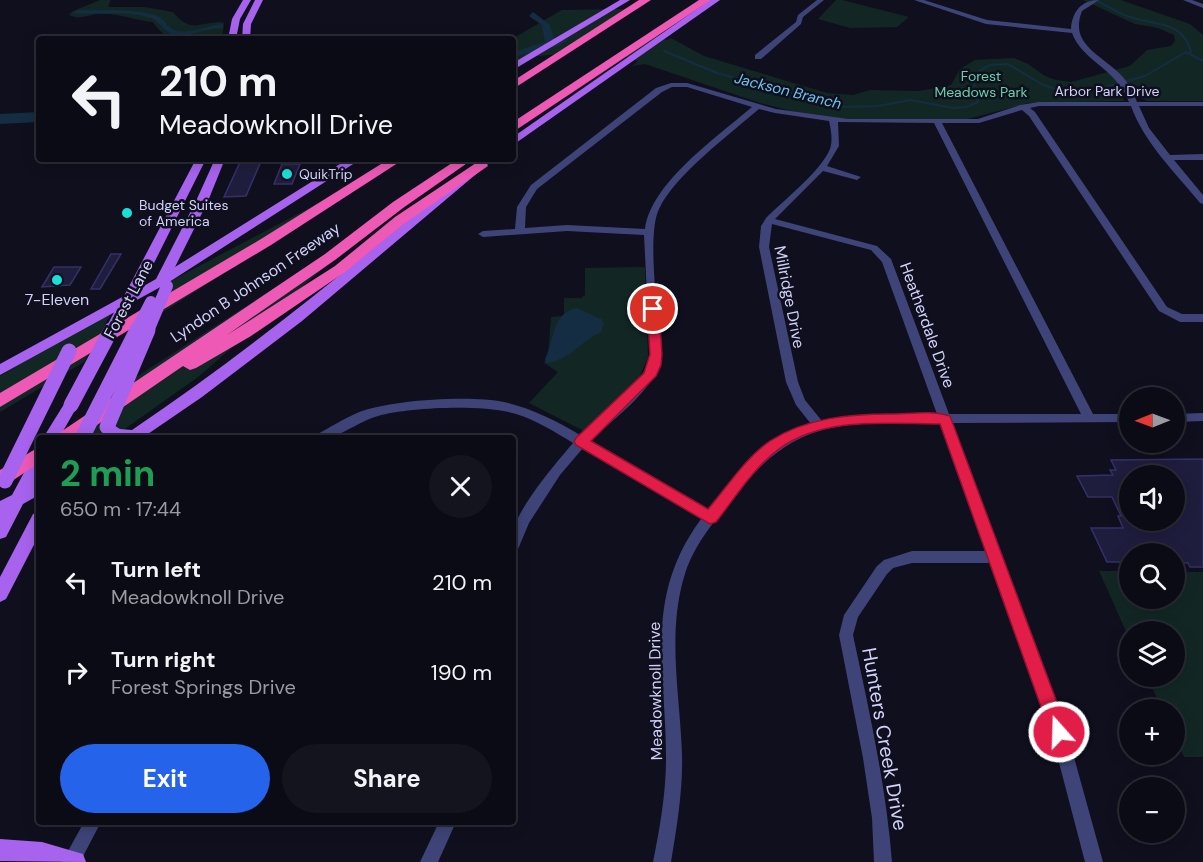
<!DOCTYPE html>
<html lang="en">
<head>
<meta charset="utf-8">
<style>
	body { margin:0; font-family:"DM Sans",sans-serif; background:#14141f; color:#f1f3f6; height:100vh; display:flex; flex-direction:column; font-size:22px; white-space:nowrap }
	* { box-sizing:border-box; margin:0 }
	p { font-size:20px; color:#9a9ba1 }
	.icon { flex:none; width:33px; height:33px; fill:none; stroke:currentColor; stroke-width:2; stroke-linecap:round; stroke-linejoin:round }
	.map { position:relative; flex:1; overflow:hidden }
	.sheet { position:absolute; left:36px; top:435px; width:480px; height:390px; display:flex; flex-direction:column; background:#0b0b16; border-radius:6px; box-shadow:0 3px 15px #0003,0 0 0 2px #2b2b35 }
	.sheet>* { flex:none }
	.hud { position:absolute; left:36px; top:36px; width:480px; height:126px; border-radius:6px; box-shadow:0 3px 15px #0003,0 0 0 2px #2b2b35; background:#0b0b16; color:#f1f3f6; overflow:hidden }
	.needle { width:39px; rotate:269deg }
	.tools { position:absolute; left:1119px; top:387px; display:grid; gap:12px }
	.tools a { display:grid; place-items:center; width:66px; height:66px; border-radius:50%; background:#0b0b16; box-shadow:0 3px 15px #0003,0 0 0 2px #2b2b35; font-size:30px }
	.pin { position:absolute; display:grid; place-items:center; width:51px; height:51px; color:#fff; margin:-26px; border:3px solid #fff; border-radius:50%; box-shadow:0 2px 6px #0007 }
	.me { position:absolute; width:66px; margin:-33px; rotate:340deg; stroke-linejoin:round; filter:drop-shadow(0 0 4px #0008) }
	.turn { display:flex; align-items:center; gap:21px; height:126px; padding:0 24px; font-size:27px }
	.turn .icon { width:78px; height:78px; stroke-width:2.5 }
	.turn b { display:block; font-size:42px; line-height:51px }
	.round { display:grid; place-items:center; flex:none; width:63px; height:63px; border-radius:32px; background:#14141f }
	.headline { display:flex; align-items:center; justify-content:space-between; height:102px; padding:0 24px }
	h1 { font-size:36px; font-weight:700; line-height:45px; color:#1e9e55 }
	.button { display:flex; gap:12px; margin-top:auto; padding:12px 24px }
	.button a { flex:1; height:69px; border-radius:36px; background:#2563eb; color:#fff; font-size:24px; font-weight:700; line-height:69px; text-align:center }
	.button a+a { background:#14141f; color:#f1f3f6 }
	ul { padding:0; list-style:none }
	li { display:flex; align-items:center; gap:18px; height:90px; padding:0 24px }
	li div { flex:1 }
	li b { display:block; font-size:22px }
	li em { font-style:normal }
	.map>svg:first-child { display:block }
	.green { fill:#122724 }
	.water { fill:#142d43 }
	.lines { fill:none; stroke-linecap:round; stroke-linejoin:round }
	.stream { stroke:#142d43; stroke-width:2 }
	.building { fill:#1f1d3d; stroke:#343167; stroke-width:1.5; fill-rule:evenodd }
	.minor { fill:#3e4478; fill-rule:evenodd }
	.major { fill:#a763ee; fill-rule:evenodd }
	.highway { fill:#ed59b5; fill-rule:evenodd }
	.major-bridge-far1 { stroke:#a763ee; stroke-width:12 }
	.major-bridge { stroke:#a763ee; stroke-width:15 }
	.route { fill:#e11d48; stroke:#92132f; stroke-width:1.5 }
	.poi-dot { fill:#18dfd7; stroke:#0f0f1e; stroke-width:2 }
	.labels { text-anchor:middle; stroke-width:5; stroke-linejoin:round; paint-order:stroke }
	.far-park-label { font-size:14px; fill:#65d2a7; stroke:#0f0f1e }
	.far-street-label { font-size:14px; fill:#d1d2fa; stroke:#0f0f1e }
	.far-poi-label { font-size:14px; fill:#d1d2fa; stroke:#0f0f1e; text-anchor:start }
	.far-water-label { font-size:15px; font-style:italic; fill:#6ac4ef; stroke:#0f0f1e }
	.street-label { font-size:16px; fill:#d1d2fa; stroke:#0f0f1e }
	.poi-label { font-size:16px; fill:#d1d2fa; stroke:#0f0f1e }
	.near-street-label { font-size:20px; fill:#d1d2fa; stroke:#0f0f1e }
</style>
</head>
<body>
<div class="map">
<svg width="1203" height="862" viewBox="0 0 1203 862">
	<rect width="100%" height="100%" fill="#0f0f1e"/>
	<g class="green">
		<path d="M100,0H111L108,6L110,7H144L173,12C190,33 197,23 221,22L224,23L222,39H206L202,35C176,37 171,47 153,22C134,20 116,12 96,14C86,16 79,20 69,15L73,11Z"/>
		<path d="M836,0H842L909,17L897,27L850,28L818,19Z"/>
		<path d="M1083,0H1121L1190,24L1203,35V101H1147L1141,98L1135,86L1121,90L1124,101L1028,103L968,119H841L799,113L760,103L645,64L632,66L638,61L620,55L652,32L667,40L671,38L704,56L827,93L853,95L870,90L919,91L951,85L960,69L975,60L1014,58L1028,64L1045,76L1056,80L1071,82L1130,66L1147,50L1171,46L1175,41L1174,35L1158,28L1135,24Z"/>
		<path d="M625,9L560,54L528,57L513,62L512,39L562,10Z"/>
		<path d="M402,159L143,325L161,286Z"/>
		<path d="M377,222L198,377L112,438H87L108,395Z"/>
		<path d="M645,267L648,357L639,378L584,431L529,403L558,372L544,363L548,357L551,317L564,316V298H581L585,295V268Z"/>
		<path d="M114,308L84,362L0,412V376Z"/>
		<path d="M1099,571H1129L1130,598H1174L1175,572H1203V757H1184L1175,737L1174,710L1162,709L1147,677L1174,676V632H1130L1129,638Z"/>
	</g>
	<g class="water">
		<path d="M80,10C105,11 130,8 155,15C165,18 167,29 177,31C191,34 209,25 223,24V28C207,28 192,36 177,35C163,34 162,22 151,18C125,9 98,16 72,13Z"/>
		<path d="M533,12L549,24L555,41L569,39L558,46L513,57V52L545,42L542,25L529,16Z"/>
		<path d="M39,112V122L0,124V114Z"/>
		<path d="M577,308L601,319L604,323L601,332C582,340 569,361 546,363L545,359C554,342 552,312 577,308Z"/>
	</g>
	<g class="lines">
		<g class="stream">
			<path d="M1096,0C1107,6 1118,13 1130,17C1156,26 1183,20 1191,52"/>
			<path d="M664,51L717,73L845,107L878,106L910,100L953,108L966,107L978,102L974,86L979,71L990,65L1008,64L1043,85L1062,91L1084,93L1145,76L1186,52L1203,61"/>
		</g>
	</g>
	<g class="building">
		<path d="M262,159L246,196L224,197L241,160Z"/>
		<path d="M282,164H300L292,184H274Z"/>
		<path d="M111,254H121L100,289H91Z"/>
		<path d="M54,267H81L70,285L42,287Z"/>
		<path d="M1203,459V567H1190L1188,563H1174V554H1130V562H1107L1091,528H1123L1118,516H1121L1112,497H1088L1077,476L1113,475L1110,470H1116L1111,460ZM1130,476H1174V520H1130Z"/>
	</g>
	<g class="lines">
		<g class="minor">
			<path d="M817,0H824L803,17L801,24L761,59H755V55L796,22L798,15Z"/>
			<path d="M914,0H924L987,20L1071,29C1072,11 1082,0 1099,0L1082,11C1069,44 1100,54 1120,74C1128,82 1133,91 1137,102H1203V106H1139L1149,128L1170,155L1203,154V160H1174L1203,195V204L1200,203C1176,173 1144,143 1131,106H1039L1030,108L1035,112L1167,307L1182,314H1203V322H1180L1159,311L1029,116L1022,110L979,123H942L1093,414H1130V422L952,423L1067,732L1103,862H1085L1051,732L990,563H912L893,568L887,574L858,617L853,635C869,710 886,785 892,862H874L872,818L863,758L839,635L844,615L877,566L884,560L912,551H986L940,423C842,423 796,416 731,500C712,524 692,548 684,577C667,635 680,695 682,754C683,790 677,826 671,862H653C660,827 666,793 666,758C666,668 643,598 701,519L583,448L560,475L529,523L518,549L513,551C513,543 512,534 514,527C523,502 555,464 573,443C555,432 536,420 516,414C485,404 409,407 378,416C361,421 348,431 332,437C327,439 320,438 314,438L316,435C329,428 343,419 357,413C388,400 470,395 504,402C531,408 557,421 580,435C602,416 648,382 650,354L644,235L567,231L483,237L478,234L483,231L515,229L517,207L531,185L656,88L671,83H687L776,109L848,119H978L1020,105L1039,102H1129C1116,68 1082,61 1072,33L986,24ZM672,87H687L752,107C717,137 651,183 645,229L567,225L525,228L526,207L537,189L662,92ZM759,109L775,113L829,121C831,130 833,140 830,149C821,171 784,200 766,218L761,226L759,247L786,382L796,405L811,424C763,442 739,471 708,510L590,441C613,419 659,387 662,354C659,321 646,236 659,209C675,175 730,134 759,109ZM838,122L934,123L1081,414H949L891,259L877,246L775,219L823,171L857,180L861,177L827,166L839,146ZM772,224L871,250L882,262L937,414L854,415L822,421L805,400L798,382L769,247Z"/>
			<path d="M1183,0H1192L1203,4V8Z"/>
			<path d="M1203,413V421L1174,422V414Z"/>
			<path d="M84,822H101L80,862H62Z"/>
			<path d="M439,822H456L438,862H420Z"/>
		</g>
		<g class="major">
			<path d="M243,0H251L240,19L236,39H228L232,19Z"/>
			<path d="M255,0H263L251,24L250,39H242L243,24Z"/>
			<path d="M620,0H630L513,70V63Z"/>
			<path d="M710,0H720L513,145V137Z"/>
			<path d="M196,159H206L142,287L156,279L196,201L215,159H225L208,201L175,267L348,159H361L166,284L0,375V364L124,296Z"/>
			<path d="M482,159H494L302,321L202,397L142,438H111L100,427L102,423L107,421L120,429L132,430C255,347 368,253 482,159Z"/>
			<path d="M71,400L78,405L59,438H43L66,401Z"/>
			<path d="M39,452V473L34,482L39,481V495L23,504L6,537L0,539V501L12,495L34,454Z"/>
			<path d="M39,512V535L6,599L0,602V577L33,514Z"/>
			<path d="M0,839L42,842L83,854L86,862L0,861Z"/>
		</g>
		<g class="highway">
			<path d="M639,0H651L513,89V81Z"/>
			<path d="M699,0H711L513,132V122Z"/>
			<path d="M389,159H404L271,245L0,407V393L261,239Z"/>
			<path d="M458,159H473L403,208L335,260L227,335L335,266L395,217L476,163H486L488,166L405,223L345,272L251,336L196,368L190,370L183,366L78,438H56L59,433L325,254L393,202Z"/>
			<path d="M39,447V463L9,483L0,485V470Z"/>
		</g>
		<g class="major-bridge-far1">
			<path d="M111,331L121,312"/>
			<path d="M136,331L151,302"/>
			<path d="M148,331L167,286"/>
		</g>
		<g class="major-bridge">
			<path d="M71,405L111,330"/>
			<path d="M107,427L148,330"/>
			<path d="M82,438L137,330"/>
			<path d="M5,481L69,351"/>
		</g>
	</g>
	<path class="route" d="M653,305L659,309L662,354L661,365L656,376L591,441L708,509C727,487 746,457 770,441C805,418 850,414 890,414C908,414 932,410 950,416L1068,732L1065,738L1059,741L1053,738L1050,732L940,424C888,424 823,416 779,449C754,467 735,498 716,522L710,524L576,445L574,442L576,438L644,373L650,354L647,309Z"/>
	<g class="poi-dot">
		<circle cx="287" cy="174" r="6"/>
		<circle cx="127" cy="213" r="6"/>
		<circle cx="57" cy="280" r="6"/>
	</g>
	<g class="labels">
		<g class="far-park-label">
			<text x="981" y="81">Forest<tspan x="981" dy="16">Meadows Park</tspan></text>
		</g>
		<g class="far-street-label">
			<text x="1107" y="96">Arbor Park Drive</text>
		</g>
		<g class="far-poi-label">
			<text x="299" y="179">QuikTrip</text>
			<text x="139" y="210">Budget Suites<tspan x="139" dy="16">of America</tspan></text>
		</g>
		<g class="far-water-label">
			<text transform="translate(788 91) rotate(14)" y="5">Jackson Branch</text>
		</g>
		<g class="street-label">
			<text transform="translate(255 282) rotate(-34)" y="6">Lyndon B Johnson Freeway</text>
			<text transform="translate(790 297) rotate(79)" y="6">Millridge Drive</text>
			<text transform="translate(128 299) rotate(-62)" y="6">Forest Lane</text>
			<text transform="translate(928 325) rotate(70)" y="6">Heatherdale Drive</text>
			<text transform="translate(655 691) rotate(-91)" y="6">Meadowknoll Drive</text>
		</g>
		<g class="poi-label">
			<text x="57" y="305">7-Eleven</text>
		</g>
		<g class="near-street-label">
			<text transform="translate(885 739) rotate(80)" y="7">Hunters Creek Drive</text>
		</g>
	</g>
</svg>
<div class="tools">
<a><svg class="needle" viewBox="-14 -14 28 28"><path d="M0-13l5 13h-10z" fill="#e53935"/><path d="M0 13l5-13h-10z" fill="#9a9ba1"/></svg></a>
<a><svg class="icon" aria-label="sound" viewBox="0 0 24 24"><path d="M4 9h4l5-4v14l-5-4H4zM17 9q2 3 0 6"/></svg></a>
<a><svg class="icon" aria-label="search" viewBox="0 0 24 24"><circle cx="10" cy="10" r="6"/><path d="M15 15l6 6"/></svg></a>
<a><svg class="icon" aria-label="layers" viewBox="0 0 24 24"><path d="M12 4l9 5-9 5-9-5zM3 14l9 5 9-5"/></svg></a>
<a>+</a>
<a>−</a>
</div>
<div class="pin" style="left:653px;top:309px;background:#d93025"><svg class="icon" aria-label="arrive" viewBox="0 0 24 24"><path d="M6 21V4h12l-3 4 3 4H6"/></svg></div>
<svg class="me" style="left:1059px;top:732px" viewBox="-20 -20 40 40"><circle r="17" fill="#e11d48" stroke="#fff" stroke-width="3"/><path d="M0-11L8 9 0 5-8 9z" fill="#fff"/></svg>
<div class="hud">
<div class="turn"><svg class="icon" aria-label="left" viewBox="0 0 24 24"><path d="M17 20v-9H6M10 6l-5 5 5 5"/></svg><div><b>210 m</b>Meadowknoll Drive</div></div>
</div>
<section class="sheet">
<div class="headline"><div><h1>2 min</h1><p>650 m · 17:44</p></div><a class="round"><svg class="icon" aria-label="close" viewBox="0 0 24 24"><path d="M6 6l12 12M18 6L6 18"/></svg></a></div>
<ul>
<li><svg class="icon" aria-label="left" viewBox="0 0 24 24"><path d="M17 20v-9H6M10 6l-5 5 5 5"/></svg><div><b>Turn left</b><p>Meadowknoll Drive</p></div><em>210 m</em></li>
<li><svg class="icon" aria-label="right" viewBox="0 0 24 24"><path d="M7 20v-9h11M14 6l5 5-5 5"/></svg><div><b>Turn right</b><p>Forest Springs Drive</p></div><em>190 m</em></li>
</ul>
<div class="button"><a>Exit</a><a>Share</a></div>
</section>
</div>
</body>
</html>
